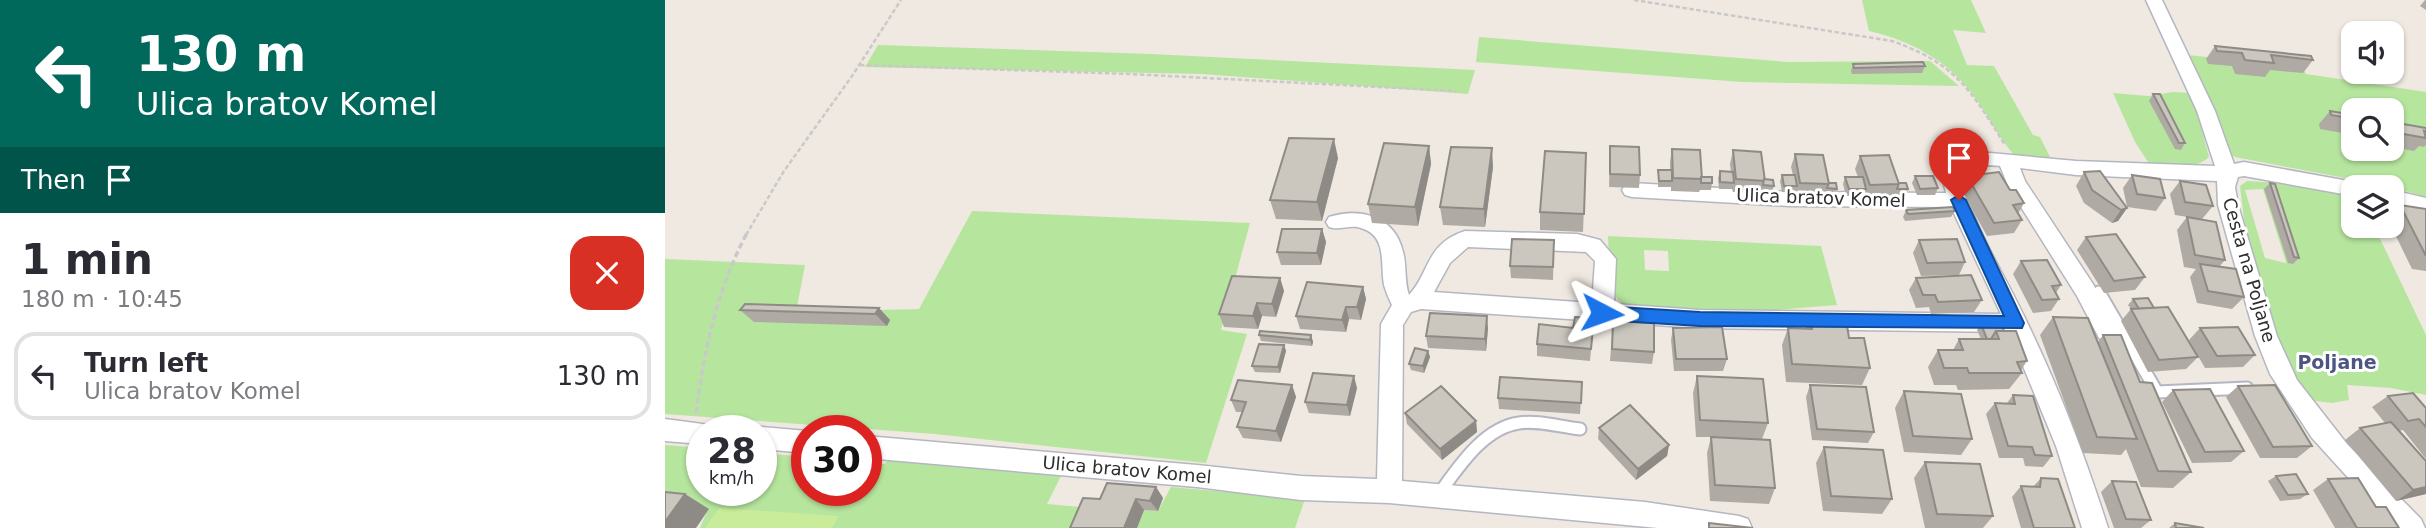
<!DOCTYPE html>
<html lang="en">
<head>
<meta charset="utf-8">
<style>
	body { margin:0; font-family:"DejaVu Sans",sans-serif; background:#f7f7f7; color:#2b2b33; height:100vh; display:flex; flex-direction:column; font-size:26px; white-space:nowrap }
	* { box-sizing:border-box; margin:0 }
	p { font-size:23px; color:#7c7c81 }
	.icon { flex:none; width:38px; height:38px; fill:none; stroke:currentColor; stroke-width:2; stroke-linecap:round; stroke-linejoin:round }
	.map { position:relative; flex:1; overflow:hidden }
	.side { display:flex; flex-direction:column; background:#fff; width:665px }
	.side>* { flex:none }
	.banner { background:#00695c; color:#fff; overflow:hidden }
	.buttons { position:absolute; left:1676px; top:21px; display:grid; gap:14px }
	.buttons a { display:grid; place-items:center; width:63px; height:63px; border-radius:14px; background:#fff; box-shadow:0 2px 5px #0004; font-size:35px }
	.speed { position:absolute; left:21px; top:415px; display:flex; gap:14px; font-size:35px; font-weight:700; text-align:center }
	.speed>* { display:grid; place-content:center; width:91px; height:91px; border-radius:50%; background:#fff; box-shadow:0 2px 5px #0004; line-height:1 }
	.speed small { font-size:18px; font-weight:400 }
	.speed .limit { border:10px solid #d22; background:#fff; color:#111 }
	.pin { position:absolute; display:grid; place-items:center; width:60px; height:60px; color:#fff; margin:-72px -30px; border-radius:50% 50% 50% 0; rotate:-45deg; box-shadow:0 0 7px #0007 }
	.pin .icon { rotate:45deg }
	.me { position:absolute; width:77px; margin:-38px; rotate:94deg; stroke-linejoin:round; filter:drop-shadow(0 0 5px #0008) }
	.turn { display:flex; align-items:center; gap:24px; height:147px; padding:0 21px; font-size:32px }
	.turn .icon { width:91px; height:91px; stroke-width:2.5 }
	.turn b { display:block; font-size:49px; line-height:60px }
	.then { display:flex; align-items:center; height:66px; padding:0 21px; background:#0003; gap:14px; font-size:26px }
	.round { display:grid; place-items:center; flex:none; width:74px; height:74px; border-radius:21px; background:#f7f7f7 }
	.summary { display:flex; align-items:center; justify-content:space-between; height:119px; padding:0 21px }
	h1 { font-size:42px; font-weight:600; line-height:52px }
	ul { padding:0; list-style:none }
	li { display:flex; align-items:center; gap:21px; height:88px; margin:0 14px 10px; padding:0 7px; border:4px solid #e1e1e2; border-radius:21px }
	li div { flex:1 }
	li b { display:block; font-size:26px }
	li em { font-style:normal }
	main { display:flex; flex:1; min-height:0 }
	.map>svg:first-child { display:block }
	.green { fill:#b6e59e; fill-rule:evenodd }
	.pitch { fill:#c9ec9a }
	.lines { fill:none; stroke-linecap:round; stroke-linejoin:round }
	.lane-casing { stroke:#b4b7c1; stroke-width:15 }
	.street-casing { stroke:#b4b7c1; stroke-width:3 }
	.path-far1 { stroke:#c9c9c9; stroke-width:2.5; stroke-dasharray:4.5 2.5; stroke-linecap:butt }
	.path { stroke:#c9c9c9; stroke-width:3.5; stroke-dasharray:6 3.5; stroke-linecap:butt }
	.lane { stroke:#fff; stroke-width:11 }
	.street { fill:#fff; fill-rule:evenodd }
	.wall { fill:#afaba4 }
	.shaded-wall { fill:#8e8b86 }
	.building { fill:#cbc7bf; stroke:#8e8b86; stroke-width:2 }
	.route { fill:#1a73e8; stroke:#114b97; stroke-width:2 }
	.labels { text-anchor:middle; stroke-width:6; stroke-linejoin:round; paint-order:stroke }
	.street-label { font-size:18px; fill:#2e2e2e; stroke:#fff }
	.neighbourhood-label { font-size:19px; font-weight:bold; fill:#4d5680; stroke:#fff }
</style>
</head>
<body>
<main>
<section class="side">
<div class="banner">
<div class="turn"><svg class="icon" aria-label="left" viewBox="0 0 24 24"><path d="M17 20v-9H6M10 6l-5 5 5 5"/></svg><div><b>130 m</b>Ulica bratov Komel</div></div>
<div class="then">Then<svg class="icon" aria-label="arrive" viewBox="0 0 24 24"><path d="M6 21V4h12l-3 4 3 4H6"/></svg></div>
</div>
<div class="summary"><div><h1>1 min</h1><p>180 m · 10:45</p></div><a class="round" style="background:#d93025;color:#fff"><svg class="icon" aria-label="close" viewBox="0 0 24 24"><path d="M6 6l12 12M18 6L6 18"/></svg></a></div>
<ul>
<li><svg class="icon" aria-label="left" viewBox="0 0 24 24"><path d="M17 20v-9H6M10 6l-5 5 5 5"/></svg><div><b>Turn left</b><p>Ulica bratov Komel</p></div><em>130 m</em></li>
</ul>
</section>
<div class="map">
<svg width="1761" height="528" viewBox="0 0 1761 528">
	<rect width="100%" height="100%" fill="#efe9e1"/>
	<g class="green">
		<path d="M1197,0H1306L1321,33L1288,30L1302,65L1329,66L1368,135L1375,137L1387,161L1351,157C1335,140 1325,119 1311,99C1285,62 1248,41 1204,31Z"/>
		<path d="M814,37L1123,62L1265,61L1294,86L1077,82L811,62Z"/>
		<path d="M213,45L486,54L810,70L803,94L537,74L200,67Z"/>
		<path d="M1522,55L1637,66L1641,74L1761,92V197L1727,187L1570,157L1564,154ZM1689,110H1727V149H1689Z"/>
		<path d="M1508,92L1527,93L1544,157C1529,171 1504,166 1485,165L1470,142L1448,93L1483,96Z"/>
		<path d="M1582,181L1616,183L1689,196V226H1709L1761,335V395L1726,388L1682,385L1684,400L1667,403L1643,400L1618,356L1580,228L1575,186ZM1598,189L1621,262V263L1600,258L1580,190Z"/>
		<path d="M307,211L585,223L556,330L582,334L541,463L270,434L0,414V259L140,265L131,312L254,309Z"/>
		<path d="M943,236L1156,246L1172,305L1072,313L964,308C939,296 945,261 943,236ZM979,250L1003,251L1004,271L980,270Z"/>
		<path d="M0,445L37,448V490H96V453L142,457V490H201V462L220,464L223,459L397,474L382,504L427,508L419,528H35L43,509L0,505Z"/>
		<path d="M506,487L640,499L630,528H472L479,510L493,511Z"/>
	</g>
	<path class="pitch" d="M54,508L174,516L167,528H40Z"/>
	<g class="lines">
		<defs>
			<g id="lane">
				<path d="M1434,292L1492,392L1582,388"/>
				<path d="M773,495C793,468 818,428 854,423C874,420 895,427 915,429"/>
			</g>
			<g id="street">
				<path d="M1481,0H1497L1550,111L1569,164L1579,162L1689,182L1698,187H1689V196L1579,176L1573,177L1570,187L1573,205L1612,336L1632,380L1682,444L1756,519L1760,528H1729L1647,438L1605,374L1590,336L1553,205L1552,181L1411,175L1355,168L1360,181L1428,284L1453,332L1450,338L1442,341L1434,338L1412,296L1344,188L1335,166C1322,165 1306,163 1296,172C1305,222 1336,268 1358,314C1392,383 1420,455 1443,528H1417L1391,446L1344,332L1035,328L756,309L746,312L738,325L737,481L980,502L1074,516L1083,519L1087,528H993L724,503L636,500L532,487L201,458V436L532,465L636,476L712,479L716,324L727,305C724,299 721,292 719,285C715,264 723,236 696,228C685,224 675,231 664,227L661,222L664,217C695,207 730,216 738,252C742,266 739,281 744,295C765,273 760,244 800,231L912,234L935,240L951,259L949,304L1035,310L1336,314L1286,207L1125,206L967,197L960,195L957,190L960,185L967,183L1125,192L1281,193L1276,172L1288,158L1314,152L1411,161L1550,166L1532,111ZM803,247L921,252L930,261L927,303L769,292L785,263Z"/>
				<path d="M1727,190L1761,198V212L1727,204Z"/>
				<path d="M0,419L45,425L48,430H37V444L0,441Z"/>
				<path d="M96,427L142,431V453L96,449V430H87Z"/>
			</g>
		</defs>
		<use href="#lane" class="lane-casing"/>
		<use href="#street" class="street-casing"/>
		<g class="path-far1">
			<path d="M969,0L1227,41C1290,63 1306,90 1340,145"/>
			<path d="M195,65L465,74L791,91"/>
			<path d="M81,235L119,171L187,76L236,0"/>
		</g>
		<path class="path" d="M31,413C39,351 52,289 82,233"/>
		<use href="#lane" class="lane"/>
		<use href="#street" class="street"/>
	</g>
	<g class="wall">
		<path d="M1760,0H1761V10L1755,6Z"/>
		<path d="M1550,46L1648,60L1638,73L1605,70L1600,77L1570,74L1567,66L1543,64L1541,59Z"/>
		<path d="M1188,64L1260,66L1257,73L1187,74L1186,71Z"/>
		<path d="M1488,94L1520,143L1516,150L1510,149L1484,101Z"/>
		<path d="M1665,111L1689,115V135L1655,129L1654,124Z"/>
		<path d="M1727,122L1761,128V145L1759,147L1754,146L1749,151L1727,147Z"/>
		<path d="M764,146L766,164L753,226L707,223L703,204Z"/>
		<path d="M945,146L975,175L974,188L944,187Z"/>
		<path d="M1007,149L1036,177L1047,183L1046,190H1035L1034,192L1006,191V187H993V170H1005V162Z"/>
		<path d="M1068,150L1099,179L1109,186L1107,192H1097L1096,194L1068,192L1067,189H1054L1053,178L1055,171L1066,172L1065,164Z"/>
		<path d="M921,153L918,232L875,230V212Z"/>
		<path d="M1130,154L1164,183L1172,189L1170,196L1160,195L1159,197L1131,196L1130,193L1117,192L1115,181L1117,175H1128L1126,167Z"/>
		<path d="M1195,156L1243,189L1240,196H1229V197L1200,198L1199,195L1181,196L1178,184L1180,177H1193L1190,169Z"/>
		<path d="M673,158L657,221L611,219L605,200Z"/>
		<path d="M828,167L820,227L778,225L775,207Z"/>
		<path d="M1419,172L1462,208L1453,221L1447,223L1419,203L1411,186Z"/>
		<path d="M1467,175L1500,198L1491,211L1462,207L1458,188Z"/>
		<path d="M1250,176L1273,188L1270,195H1252L1247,183Z"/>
		<path d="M1302,176L1345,190L1359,203L1353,214L1357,220L1349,233L1322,236L1296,189Z"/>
		<path d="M1515,181L1548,206L1537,219L1510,215L1505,194Z"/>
		<path d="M1605,183L1634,258L1628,264L1623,263L1599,189Z"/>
		<path d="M1735,205L1761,209V271L1747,269L1726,226H1727V213Z"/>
		<path d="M1241,210L1290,211L1286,217L1240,221L1238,217Z"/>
		<path d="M1522,217L1560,260L1554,267L1579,297L1567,309L1532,303L1525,277L1531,269L1519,267L1512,230Z"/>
		<path d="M657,229L661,242L656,265H616L612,252Z"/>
		<path d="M1421,237L1480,277L1470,290L1439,293L1412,250Z"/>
		<path d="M889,240L888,280L846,278L845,266Z"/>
		<path d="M1254,240L1300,262L1294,275L1256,276L1248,253Z"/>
		<path d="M1356,261L1396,285L1391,293L1394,299L1386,311L1368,313L1348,274Z"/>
		<path d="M615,278L619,291L611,317L597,316L593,329L559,327L554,314Z"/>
		<path d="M1251,278L1317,300L1309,312L1266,314L1264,307L1251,308L1244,290Z"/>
		<path d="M698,287L701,299L696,320L684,319L681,332L635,329L631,316Z"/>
		<path d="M1468,299L1489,308L1533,357L1521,369L1483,372L1456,321L1466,309L1463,305Z"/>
		<path d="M214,308L225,320L222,326L89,322L75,310Z"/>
		<path d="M1388,317L1433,342L1438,335L1475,382L1526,472L1508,488L1476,487L1461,449L1456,455L1418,453L1375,335Z"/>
		<path d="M929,318L925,361L872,356V344Z"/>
		<path d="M1145,318L1184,338L1205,368L1197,385L1121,382L1117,345L1123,328H1141Z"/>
		<path d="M948,321L989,352L987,364L945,361Z"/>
		<path d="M1316,324L1339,331L1362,361L1356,370L1357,373L1344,389L1293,390L1291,385H1269L1263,367L1273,350H1288L1294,339H1316L1312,330Z"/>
		<path d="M823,328L821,351L763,348L761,336Z"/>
		<path d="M1008,328L1062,359L1058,371H1009L1006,340Z"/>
		<path d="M1535,328L1590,355L1578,367L1540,368L1524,340Z"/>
		<path d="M594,335H646L648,342L647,346L596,341Z"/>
		<path d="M619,345L621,351L615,373L590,372L587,366Z"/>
		<path d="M763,351L765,357L759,373L746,370L744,364Z"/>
		<path d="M1032,376L1103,423L1097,439L1110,488L1104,504L1045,501L1042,453L1046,437H1031L1028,393Z"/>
		<path d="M917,382L915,414L834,409L833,398Z"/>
		<path d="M627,385L631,397L616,442L578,438L572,427L577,412H571L566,400Z"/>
		<path d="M1145,385L1209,432L1203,443L1147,440L1141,397Z"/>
		<path d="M1573,386L1647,446L1632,458H1595L1561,397Z"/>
		<path d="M692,388L685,416L644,413L640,402Z"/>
		<path d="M1508,390L1579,451L1566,462L1527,463L1497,402Z"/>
		<path d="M1239,391L1307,439L1296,455L1239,452L1230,408Z"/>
		<path d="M1348,395L1387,456L1378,467L1360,466L1358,458H1334L1321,414L1330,403H1342Z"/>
		<path d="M1723,396L1761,408V459L1738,430L1734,431L1761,461V494L1731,501L1680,440L1695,428L1720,423L1707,407Z"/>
		<path d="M740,413L811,421L812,432L777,460L742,424Z"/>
		<path d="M934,428L1004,445L1002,456L971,480L933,439Z"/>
		<path d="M1159,447L1227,499L1217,514L1158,511L1151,463Z"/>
		<path d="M1260,462L1328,516L1318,528H1260L1249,478Z"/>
		<path d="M1611,476L1643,494L1635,499L1615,501L1603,481Z"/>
		<path d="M1376,478L1410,528H1356L1347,497L1356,486L1368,487Z"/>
		<path d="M1663,479L1711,507L1734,528H1670L1648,490Z"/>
		<path d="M1447,481L1486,520L1476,528H1449L1436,492Z"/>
		<path d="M491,487L498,498L493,511L479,510L472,528H405L435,499Z"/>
		<path d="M1510,523L1539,528H1504Z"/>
	</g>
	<g class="shaded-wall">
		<path d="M669,139L673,158L657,221L652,202Z"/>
		<path d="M764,146L766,164L753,226L750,207Z"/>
		<path d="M827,148L828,167L820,227L819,209Z"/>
		<path d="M1462,208L1453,221L1447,223L1456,210Z"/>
		<path d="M657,229L661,242L656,265L652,253Z"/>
		<path d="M615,278L619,291L611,317L607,304Z"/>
		<path d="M698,287L701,299L696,320L692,307Z"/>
		<path d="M592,303L597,316L593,329L588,316Z"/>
		<path d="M681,307L684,319L681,332L677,320Z"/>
		<path d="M214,308L225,320L222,326L210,314Z"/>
		<path d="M822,316L823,328L821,351L820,339Z"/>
		<path d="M646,335L648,342L647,346L645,340Z"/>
		<path d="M619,345L621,351L615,373L613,367Z"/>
		<path d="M763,351L765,357L759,373L758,366Z"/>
		<path d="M689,376L692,388L685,416L682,405Z"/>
		<path d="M627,385L631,397L616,442L611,431Z"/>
		<path d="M811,421L812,432L777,460L775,449Z"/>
		<path d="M1004,445L1002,456L971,480L973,469Z"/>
		<path d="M491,487L498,498L493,511L485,501Z"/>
		<path d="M1761,487V494L1731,501L1748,490Z"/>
		<path d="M20,494L44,509L31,528H0V522Z"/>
		<path d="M471,499L479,510L472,528H459Z"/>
	</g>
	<g class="building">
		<path d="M1550,46L1646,56L1648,60L1606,55L1609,63L1580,60L1577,53L1552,51Z"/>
		<path d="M1258,62L1260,66L1189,68L1188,64Z"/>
		<path d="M1488,94H1495L1520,143H1514Z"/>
		<path d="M1665,111L1689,115V119L1666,115Z"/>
		<path d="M1727,122L1761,128V132L1759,131L1761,138L1733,133L1731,127L1727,126Z"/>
		<path d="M624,138L669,139L652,202L605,200Z"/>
		<path d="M719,143L764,146L750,207L703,204Z"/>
		<path d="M945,146L974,147L975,175L945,174Z"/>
		<path d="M786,147L827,148L819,209L775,207Z"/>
		<path d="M1007,149L1035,150L1037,179L1008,178Z"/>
		<path d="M1068,150L1096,152L1100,181L1071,179Z"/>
		<path d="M880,151L921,153L919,214L875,212Z"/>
		<path d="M1130,154L1158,155L1164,184L1135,183Z"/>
		<path d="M1224,155L1234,184L1205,185L1195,156Z"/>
		<path d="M993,170H1007V181H994Z"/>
		<path d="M1055,171L1068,172L1069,183L1055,182Z"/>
		<path d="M1435,171L1462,208L1456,210L1427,190L1419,172Z"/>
		<path d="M1334,172L1345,190H1351L1359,203L1348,205L1357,220L1329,223L1302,176Z"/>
		<path d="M1117,175H1130L1132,186H1119Z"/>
		<path d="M1467,175L1495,179L1500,198L1472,194Z"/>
		<path d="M1250,176H1268L1273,188L1255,189Z"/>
		<rect x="1036" y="177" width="11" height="6"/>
		<path d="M1180,177H1198L1201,189H1184Z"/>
		<path d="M1099,179L1108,180L1109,186L1098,185Z"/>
		<path d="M1515,181L1541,185L1548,206L1520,202Z"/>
		<path d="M1164,183H1171L1172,189L1162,188Z"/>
		<path d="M1234,183H1241L1243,189H1232Z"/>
		<path d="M1605,183L1610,184L1634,258L1629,257Z"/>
		<path d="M1735,205L1761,209V256Z"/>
		<path d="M1288,207L1290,211L1243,214L1241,210Z"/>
		<path d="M1522,217L1551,222L1560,260L1530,255Z"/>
		<path d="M617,229H657L652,253L612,252Z"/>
		<path d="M1451,234L1480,277L1449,281L1421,237Z"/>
		<path d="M847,239L889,240L888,267L845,266Z"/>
		<path d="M1292,239L1300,262L1262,263L1254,240Z"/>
		<path d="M1382,260L1396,285L1387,286L1394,299L1377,300L1356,261Z"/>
		<path d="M1535,264L1571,269L1579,297L1543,291Z"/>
		<path d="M1306,275L1317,300L1273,302L1270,295H1258L1251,278Z"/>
		<path d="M567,276L615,278L607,304L592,303L588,316L554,314Z"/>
		<path d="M642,282L698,287L692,307H681L677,320L631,316Z"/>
		<path d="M1483,298L1489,308L1474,309L1468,299Z"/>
		<path d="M80,304L214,308L210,314L75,310Z"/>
		<path d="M1503,307L1533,357L1494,360L1466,309Z"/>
		<path d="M765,313L822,316L820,339L761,336Z"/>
		<path d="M910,317L929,318L926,349L872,344L874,324L908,328Z"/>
		<path d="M1388,317L1423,318L1472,439L1432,437Z"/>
		<path d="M1145,318L1181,319L1184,338H1199L1205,368L1127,364L1123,328L1147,329Z"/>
		<path d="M948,321L989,323V352L947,349Z"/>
		<path d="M1336,323L1339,331H1331L1326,339H1322L1316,324Z"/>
		<path d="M1057,327L1062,359H1011L1008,328Z"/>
		<path d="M1573,327L1590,355L1552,356L1535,328Z"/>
		<path d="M595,331L646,335L645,340L594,335Z"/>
		<path d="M1331,331H1351L1362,361L1352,362L1357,373H1304L1302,368H1279L1273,350H1298L1294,339H1334Z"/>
		<path d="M1438,335H1456L1475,382L1487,383L1526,472L1493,471Z"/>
		<path d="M594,344L619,345L613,367L587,366Z"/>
		<path d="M750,348L763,351L758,366L744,364Z"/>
		<path d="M648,373L689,376L682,405L640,402Z"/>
		<path d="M1032,376L1098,379L1103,423L1035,420Z"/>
		<path d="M835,377L917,382L916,403L833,398Z"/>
		<path d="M573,380L627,385L611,431L572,427L581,402L566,400Z"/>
		<path d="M1145,385L1201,387L1209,432L1152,429Z"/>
		<path d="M1610,385L1647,446L1608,447L1573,386Z"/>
		<path d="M776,386L811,421L775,449L740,413Z"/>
		<path d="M1545,389L1579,451L1540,452L1508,390Z"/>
		<path d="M1239,391L1296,394L1307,439L1248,436Z"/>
		<path d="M1748,393L1761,408V427L1754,419L1743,421L1723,396Z"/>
		<path d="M1348,395L1368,396L1387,456L1370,455L1367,447L1343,446L1330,403L1350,404Z"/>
		<path d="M965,405L1004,445L973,469L934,428Z"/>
		<path d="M1726,422L1761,461V487L1748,490L1695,428Z"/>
		<path d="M1046,437L1105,440L1110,488L1050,485Z"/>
		<path d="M1159,447L1218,450L1227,499L1166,496Z"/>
		<path d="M1260,462L1315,464L1328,516L1272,514Z"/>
		<path d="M1631,474L1643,494L1623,495L1611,476Z"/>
		<path d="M1376,478L1393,479L1410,528H1369L1356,486L1375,487Z"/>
		<path d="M1693,478L1711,507H1721L1734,528H1692L1663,479Z"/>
		<path d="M1447,481L1471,482L1486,520L1461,519Z"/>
		<path d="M442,483L491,487L485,501L471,499L459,528H405L418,498L435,499Z"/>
		<path d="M0,492L20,494L0,522Z"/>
		<path d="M1044,523L1088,528H1044Z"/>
		<path d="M1510,523L1539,528H1511Z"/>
	</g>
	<path class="route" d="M1294,195L1301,200L1359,323L1357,328L1035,326L937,320L931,318L928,313L931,308L937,306L1035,312L1339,316L1286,200Z"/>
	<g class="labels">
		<g class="street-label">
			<text transform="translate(1156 198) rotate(2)" y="6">Ulica bratov Komel</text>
			<text transform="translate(1584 270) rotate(74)" y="6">Cesta na Poljane</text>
			<text transform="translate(462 470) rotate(5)" y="6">Ulica bratov Komel</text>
		</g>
		<g class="neighbourhood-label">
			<text x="1672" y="369">Poljane</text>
		</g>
	</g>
</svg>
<div class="buttons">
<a><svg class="icon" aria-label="sound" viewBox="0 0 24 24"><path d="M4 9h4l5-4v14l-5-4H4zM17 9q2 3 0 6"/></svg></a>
<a><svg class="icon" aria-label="search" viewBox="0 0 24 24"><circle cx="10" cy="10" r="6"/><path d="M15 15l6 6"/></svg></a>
<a><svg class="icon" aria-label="layers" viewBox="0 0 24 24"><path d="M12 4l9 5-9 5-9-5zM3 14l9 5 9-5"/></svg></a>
</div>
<div class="speed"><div>28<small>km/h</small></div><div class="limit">30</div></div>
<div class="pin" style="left:1294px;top:200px;background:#d93025"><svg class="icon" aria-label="arrive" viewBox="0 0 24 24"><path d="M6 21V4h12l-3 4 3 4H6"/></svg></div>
<svg class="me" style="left:937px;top:313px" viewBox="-20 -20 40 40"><path d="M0-17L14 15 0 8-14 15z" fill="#1a73e8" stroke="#fff" stroke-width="4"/></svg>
</div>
</main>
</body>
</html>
